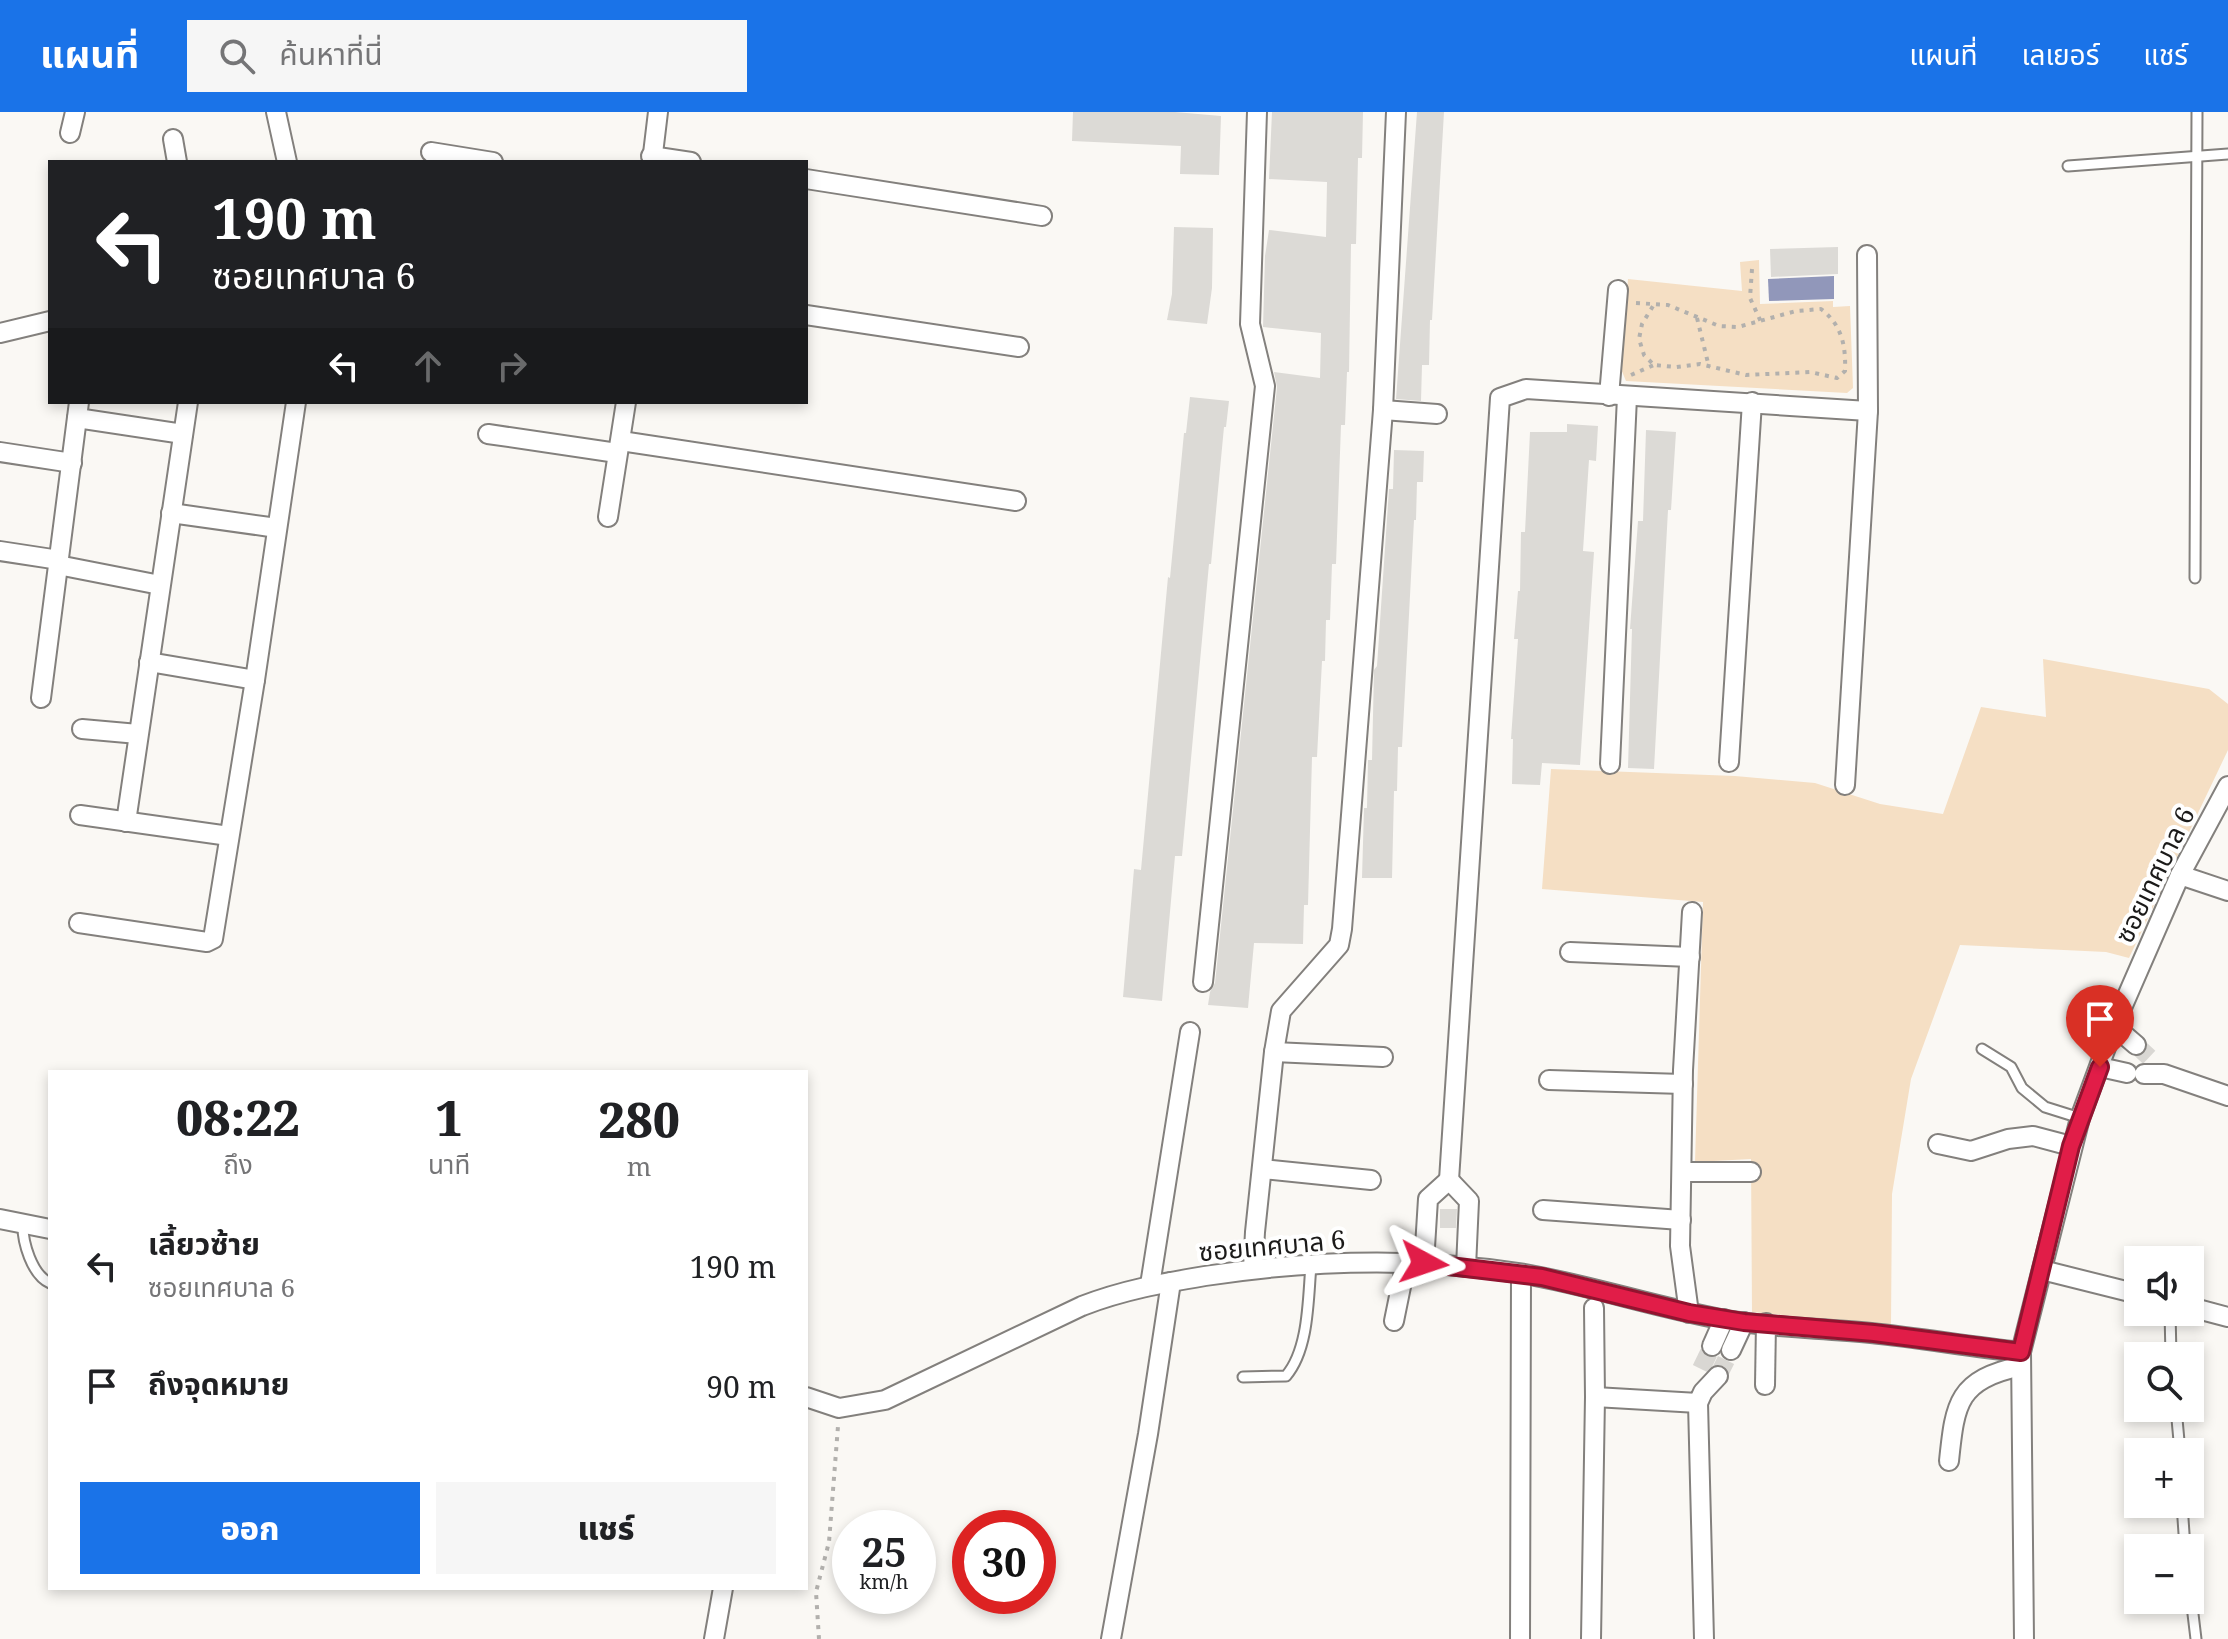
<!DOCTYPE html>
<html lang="th">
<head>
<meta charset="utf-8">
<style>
	body { margin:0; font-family:"Noto Serif","Noto Sans Thai",serif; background:#f6f6f6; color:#202124; height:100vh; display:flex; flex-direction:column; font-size:30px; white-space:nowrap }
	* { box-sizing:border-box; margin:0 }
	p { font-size:26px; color:#757577 }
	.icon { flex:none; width:44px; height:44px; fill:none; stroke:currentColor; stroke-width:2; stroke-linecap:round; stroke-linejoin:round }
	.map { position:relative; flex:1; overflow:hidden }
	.details { position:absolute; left:48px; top:958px; width:760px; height:520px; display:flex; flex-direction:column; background:#fff; border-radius:0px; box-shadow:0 4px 12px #0003 }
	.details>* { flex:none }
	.banner { position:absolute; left:48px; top:48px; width:760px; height:244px; border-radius:0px; box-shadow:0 4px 12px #0003; background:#202124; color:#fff; overflow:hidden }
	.tools { position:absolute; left:2124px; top:1134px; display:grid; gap:16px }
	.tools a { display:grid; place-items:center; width:80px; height:80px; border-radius:0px; background:#fff; box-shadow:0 4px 12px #0003; font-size:40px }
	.speed { position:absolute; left:832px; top:1398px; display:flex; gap:16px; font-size:40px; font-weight:700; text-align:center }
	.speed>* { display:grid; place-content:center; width:104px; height:104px; border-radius:50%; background:#fff; box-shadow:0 4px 12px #0003; line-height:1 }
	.speed small { font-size:20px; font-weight:400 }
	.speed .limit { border:12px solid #d22; background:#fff; color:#111 }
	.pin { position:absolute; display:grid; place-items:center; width:68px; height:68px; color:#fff; margin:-82px -34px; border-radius:50% 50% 50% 0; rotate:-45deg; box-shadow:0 0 8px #0007 }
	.pin .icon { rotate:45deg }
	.me { position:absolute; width:88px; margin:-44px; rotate:95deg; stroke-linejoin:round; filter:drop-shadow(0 0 6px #0008) }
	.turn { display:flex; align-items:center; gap:28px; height:168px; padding:0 32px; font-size:36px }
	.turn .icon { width:104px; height:104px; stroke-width:2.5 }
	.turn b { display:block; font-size:56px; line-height:68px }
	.lanes { display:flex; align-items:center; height:76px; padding:0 32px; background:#0003; justify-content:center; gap:40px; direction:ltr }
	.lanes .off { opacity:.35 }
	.eta { display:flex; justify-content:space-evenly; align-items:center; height:136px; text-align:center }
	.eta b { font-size:48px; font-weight:800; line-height:56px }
	.action { display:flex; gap:16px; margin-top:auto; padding:16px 32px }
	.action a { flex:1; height:92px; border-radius:0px; background:#1a73e8; color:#fff; font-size:32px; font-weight:800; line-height:92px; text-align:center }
	.action a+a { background:#f6f6f6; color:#202124 }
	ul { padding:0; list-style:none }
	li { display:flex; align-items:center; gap:24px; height:120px; padding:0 32px }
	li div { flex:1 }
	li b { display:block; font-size:30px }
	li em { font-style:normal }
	header { display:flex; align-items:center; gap:48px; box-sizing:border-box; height:112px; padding:0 40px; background:#1a73e8; color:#fff }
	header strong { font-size:38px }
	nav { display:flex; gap:44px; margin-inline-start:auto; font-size:28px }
	.search { width:560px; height:72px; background:#f6f6f6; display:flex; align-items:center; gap:20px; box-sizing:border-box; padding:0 28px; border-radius:0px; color:#757577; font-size:30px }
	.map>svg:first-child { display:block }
	.green { fill:#f5dfc4 }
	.water { fill:#9197ba }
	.building { fill:#dcdad6 }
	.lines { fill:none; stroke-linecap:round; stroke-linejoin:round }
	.minor-tunnel { stroke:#d9d7d3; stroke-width:18; stroke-dasharray:18 9; stroke-linecap:butt }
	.service-casing { stroke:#83807d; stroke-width:13 }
	.minor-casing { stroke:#83807d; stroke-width:22 }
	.path { stroke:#b2b0ad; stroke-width:4; stroke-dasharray:4 6; stroke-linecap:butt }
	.service { stroke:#fff; stroke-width:9 }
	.minor { stroke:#fff; stroke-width:18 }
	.route-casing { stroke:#92132f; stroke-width:20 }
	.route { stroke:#e11d48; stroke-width:14 }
	.labels { text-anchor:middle; stroke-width:8; stroke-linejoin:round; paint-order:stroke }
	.street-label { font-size:26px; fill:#1b1a19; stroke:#fff }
</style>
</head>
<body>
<header>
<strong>แผนที่</strong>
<div class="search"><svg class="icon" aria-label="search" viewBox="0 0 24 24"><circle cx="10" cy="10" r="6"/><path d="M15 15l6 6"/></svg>ค้นหาที่นี่</div>
<nav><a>แผนที่</a><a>เลเยอร์</a><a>แชร์</a></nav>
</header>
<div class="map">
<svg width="2228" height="1527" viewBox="0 0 2228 1527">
	<rect width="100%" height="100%" fill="#faf8f4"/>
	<g class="green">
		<path d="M1759,148L1760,192L1833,189V195L1850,194L1853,276L1847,281L1626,269L1621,257L1628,167L1742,179L1740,150Z"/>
		<path d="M2043,547L2209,577L2228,592V638L2129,846L2106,840L1960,833L1911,967L1892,1082L1891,1214L1752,1200L1751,1047L1695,1050L1703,790L1542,777L1551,657L1735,664L1815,671L1880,692L1943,702L1981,595L2046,605Z"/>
	</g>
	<path class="water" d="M1834,164V187L1769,189L1768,167Z"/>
	<g class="building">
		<path d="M1073,0H1175L1221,4L1219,63L1180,62L1181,34L1072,29Z"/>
		<path d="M1272,0H1363L1362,46H1358L1356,132H1351L1349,260H1347L1345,313H1341L1336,452H1332L1330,508H1326L1325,549H1322L1317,645H1312L1308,793H1304L1303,832L1254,831L1248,896L1208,893L1210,880L1215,871L1277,275L1274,260L1320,266L1321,221L1263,215L1265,144L1269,118L1326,125L1327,70L1269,67Z"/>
		<path d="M1417,0H1444L1432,208H1430L1429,253H1422L1421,289L1396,287Z"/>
		<path d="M1174,115L1213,116L1212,176L1207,212L1167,208L1172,182Z"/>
		<path d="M1838,135V162L1771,165L1770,137Z"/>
		<path d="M1190,285L1229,289L1226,315H1224L1211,452H1209L1182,744H1175L1162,889L1123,885L1134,757L1141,758L1168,465L1170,466L1184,321H1186Z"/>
		<path d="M1567,312L1598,314L1596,349L1589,348L1583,439L1594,440L1580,653L1542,651L1540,673L1512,672L1513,627H1511L1518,527H1514L1518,479H1520L1521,420H1525L1530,320H1567Z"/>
		<path d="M1646,318L1676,320L1671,398H1668L1654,657L1628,656L1632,517H1630L1638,409H1643Z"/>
		<path d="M1394,338L1424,339L1423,370H1417L1416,408H1414L1402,635H1398L1397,679H1394L1392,766H1362L1364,696H1367L1368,648H1372L1374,558L1377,554L1389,377H1393Z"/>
		<path d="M1440,1097H1457L1456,1116H1440Z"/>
	</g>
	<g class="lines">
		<g class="minor-tunnel">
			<path d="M2136,933L2150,946"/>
			<path d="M1701,1257L1712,1234"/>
			<path d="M1718,1264L1731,1238"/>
		</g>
		<defs>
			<g id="service">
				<path d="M2068,54L2228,42"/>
				<path d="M2195,466L2197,0"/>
				<path d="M1982,937L2011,955L2022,976L2045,995L2080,1006"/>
				<path d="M23,1111C22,1130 32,1163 50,1171"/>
				<path d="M2170,1200L2171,1244"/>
				<path d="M1243,1265L1286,1264C1309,1237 1308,1187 1311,1153"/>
				<path d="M2176,1296L2180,1340"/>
				<path d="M2182,1392L2185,1436"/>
				<path d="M2190,1477L2196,1527"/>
			</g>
			<g id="minor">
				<path d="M276,0L287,50"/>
				<path d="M70,21L75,0"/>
				<path d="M173,27L177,50"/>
				<path d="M431,40L493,50"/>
				<path d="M651,44L691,50"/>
				<path d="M652,50L658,0"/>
				<path d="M806,67L1042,104"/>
				<path d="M806,203L1019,235"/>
				<path d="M0,221L50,209"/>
				<path d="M1609,284L1618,178"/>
				<path d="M1383,298L1437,302"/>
				<path d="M77,306L183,322"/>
				<path d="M488,322L617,341"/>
				<path d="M621,329L1016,389"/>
				<path d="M0,340L72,351"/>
				<path d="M171,401L277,416"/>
				<path d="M608,405L626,290"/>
				<path d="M0,439L59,448"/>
				<path d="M58,453L160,473"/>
				<path d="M149,550L255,568"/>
				<path d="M41,586L79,290"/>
				<path d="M82,617L138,622"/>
				<path d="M1729,650L1752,290"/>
				<path d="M1610,652L1627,285"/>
				<path d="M1845,673L1868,299L1867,143"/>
				<path d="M80,703L229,724"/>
				<path d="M126,710L188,290"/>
				<path d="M2180,763L2228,779"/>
				<path d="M79,811L207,830L213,827L255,568L296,290"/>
				<path d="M1570,840L1690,845"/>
				<path d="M1203,870L1265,274L1250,212L1257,0"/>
				<path d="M2114,914L2136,933"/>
				<path d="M1274,940L1383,945"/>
				<path d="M2100,955L2127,961"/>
				<path d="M2144,962H2164L2228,984"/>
				<path d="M1549,968L1683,972"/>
				<path d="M1938,1032L1971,1039L2008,1027L2033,1024L2071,1034"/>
				<path d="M1262,1057L1371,1068"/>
				<path d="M1682,1060H1751"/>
				<path d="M1449,1068L1500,286L1526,277L1868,299"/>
				<path d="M1449,1068L1469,1089L1466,1155"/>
				<path d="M1543,1098L1681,1108"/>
				<path d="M0,1107L50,1117"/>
				<path d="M1424,1151L1428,1087L1449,1068"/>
				<path d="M1253,1157L1255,1120L1274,940L1281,899L1339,833L1342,817L1383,298L1396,0"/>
				<path d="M2042,1158L2138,1182"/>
				<path d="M1150,1173L1190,920"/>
				<path d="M2190,1195L2228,1205"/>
				<path d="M1689,1201L1680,1134L1683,958L1692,800"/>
				<path d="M1394,1209L1406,1150"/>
				<path d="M1712,1234L1724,1207"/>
				<path d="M1731,1238L1744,1210"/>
				<path d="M1765,1273L1766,1211"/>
				<path d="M806,1285L839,1296L885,1288L1082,1194C1123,1178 1163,1171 1205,1164C1310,1148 1420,1145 1525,1162C1593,1174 1658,1196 1726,1208C1773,1216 1823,1216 1871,1221C1921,1226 1971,1235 2021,1240"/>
				<path d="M1595,1285L1698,1291L1703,1280L1718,1264"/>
				<path d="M1698,1291L1704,1527"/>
				<path d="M1949,1349C1955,1290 1958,1268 2021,1254"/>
				<path d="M714,1527L723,1476"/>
				<path d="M1111,1527L1148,1322L1171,1170"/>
				<path d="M1520,1527L1521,1162"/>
				<path d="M1591,1527L1595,1285L1594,1196"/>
				<path d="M2024,1527L2021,1240L2080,1006L2114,914L2180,763L2228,674"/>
			</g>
		</defs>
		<use href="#service" class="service-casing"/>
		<use href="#minor" class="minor-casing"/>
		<g class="path">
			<path d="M1752,157L1750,186L1761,210"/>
			<path d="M1636,191L1668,193L1719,214L1738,215L1796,199L1821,197C1842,213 1846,234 1845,259L1837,266L1810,260L1746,263L1700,252L1676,255L1654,253L1644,243L1639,227L1642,212L1653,194"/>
			<path d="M1697,206L1709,255"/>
			<path d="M1631,263L1654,253"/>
			<path d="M819,1527L816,1480L829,1430L838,1314"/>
		</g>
		<use href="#service" class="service"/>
		<use href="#minor" class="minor"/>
	</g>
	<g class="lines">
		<defs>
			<path id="route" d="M1424,1151L1542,1165L1689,1201L1744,1210L1874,1221L2021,1240L2071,1034L2100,955"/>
		</defs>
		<use href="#route" class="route-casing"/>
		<use href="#route" class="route"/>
	</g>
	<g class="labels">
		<g class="street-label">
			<text transform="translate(2155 763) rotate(-64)" y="9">ซอยเทศบาล 6</text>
			<text transform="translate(1272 1134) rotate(-5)" y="9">ซอยเทศบาล 6</text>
		</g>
	</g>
</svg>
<div class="tools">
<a><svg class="icon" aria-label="sound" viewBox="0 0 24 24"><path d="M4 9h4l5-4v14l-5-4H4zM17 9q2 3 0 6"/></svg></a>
<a><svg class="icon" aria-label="search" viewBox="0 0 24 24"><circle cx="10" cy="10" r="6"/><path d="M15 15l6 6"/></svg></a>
<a>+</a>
<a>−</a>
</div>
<div class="speed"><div>25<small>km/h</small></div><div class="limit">30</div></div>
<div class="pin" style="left:2100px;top:955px;background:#d93025"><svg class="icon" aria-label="arrive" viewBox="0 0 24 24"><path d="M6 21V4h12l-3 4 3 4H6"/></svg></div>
<svg class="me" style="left:1424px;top:1151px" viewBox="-20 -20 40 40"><path d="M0-17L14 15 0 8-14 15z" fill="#e11d48" stroke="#fff" stroke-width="4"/></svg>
<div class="banner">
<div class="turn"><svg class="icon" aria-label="left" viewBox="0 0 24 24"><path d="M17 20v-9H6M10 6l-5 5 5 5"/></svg><div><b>190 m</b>ซอยเทศบาล 6</div></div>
<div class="lanes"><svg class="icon" aria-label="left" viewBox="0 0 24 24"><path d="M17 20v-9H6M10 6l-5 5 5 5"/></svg><svg class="icon off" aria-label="ahead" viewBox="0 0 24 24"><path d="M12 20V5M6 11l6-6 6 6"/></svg><svg class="icon off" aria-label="right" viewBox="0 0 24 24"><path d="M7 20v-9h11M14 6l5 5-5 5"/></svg></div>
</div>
<section class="details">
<div class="eta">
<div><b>08:22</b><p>ถึง</p></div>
<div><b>1</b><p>นาที</p></div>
<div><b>280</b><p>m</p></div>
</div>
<ul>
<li><svg class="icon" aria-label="left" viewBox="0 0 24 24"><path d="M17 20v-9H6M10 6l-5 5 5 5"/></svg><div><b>เลี้ยวซ้าย</b><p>ซอยเทศบาล 6</p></div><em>190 m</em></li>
<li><svg class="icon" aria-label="arrive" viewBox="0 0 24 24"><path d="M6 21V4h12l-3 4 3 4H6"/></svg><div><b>ถึงจุดหมาย</b></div><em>90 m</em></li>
</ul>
<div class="action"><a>ออก</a><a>แชร์</a></div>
</section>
</div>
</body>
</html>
